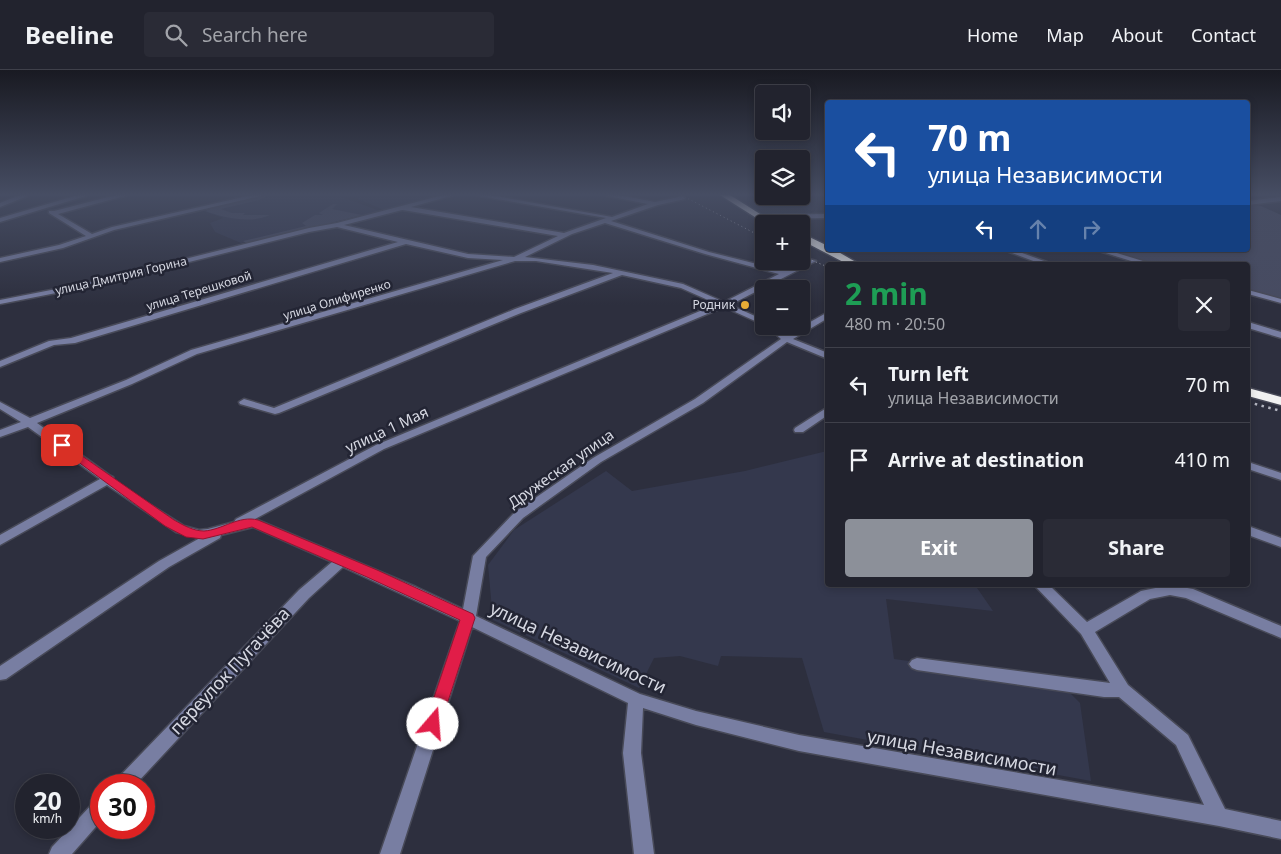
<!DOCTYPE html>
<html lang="en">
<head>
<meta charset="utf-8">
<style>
	body { margin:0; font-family:"Noto Sans",sans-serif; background:#2a2b36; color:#f1f3f6; height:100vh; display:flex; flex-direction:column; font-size:19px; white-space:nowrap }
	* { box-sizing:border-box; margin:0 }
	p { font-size:16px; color:#a2a4aa }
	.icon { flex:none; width:28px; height:28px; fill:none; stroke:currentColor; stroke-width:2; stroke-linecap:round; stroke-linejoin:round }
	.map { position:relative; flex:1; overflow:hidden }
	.drawer { position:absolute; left:825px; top:192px; width:425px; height:325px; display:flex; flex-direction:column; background:#22232e; border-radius:5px; box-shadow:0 2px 8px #0003,0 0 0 1px #3f404a }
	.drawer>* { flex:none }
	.banner { position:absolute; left:825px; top:30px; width:425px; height:152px; border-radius:5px; box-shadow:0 2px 8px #0003,0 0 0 1px #3f404a; background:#1a4fa0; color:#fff; overflow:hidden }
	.controls { position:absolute; left:755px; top:15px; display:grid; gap:10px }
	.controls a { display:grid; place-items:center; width:55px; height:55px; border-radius:5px; background:#22232e; box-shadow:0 2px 8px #0003,0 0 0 1px #3f404a; font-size:25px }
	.speed { position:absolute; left:15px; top:704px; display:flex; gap:10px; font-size:25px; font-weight:700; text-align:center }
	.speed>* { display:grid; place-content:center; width:65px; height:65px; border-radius:50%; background:#22232e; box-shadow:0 2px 8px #0003,0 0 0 1px #3f404a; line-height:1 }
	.speed small { font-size:12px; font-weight:400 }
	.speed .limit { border:8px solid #d22; background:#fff; color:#111 }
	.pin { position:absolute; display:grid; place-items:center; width:42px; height:42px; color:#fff; margin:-21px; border-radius:10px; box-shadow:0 2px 8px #0006 }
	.me { position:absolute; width:55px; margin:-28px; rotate:18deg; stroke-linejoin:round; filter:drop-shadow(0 0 4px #0008) }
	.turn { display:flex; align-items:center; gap:18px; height:105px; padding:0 20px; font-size:22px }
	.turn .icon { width:65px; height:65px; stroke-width:2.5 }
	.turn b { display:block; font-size:35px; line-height:42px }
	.lanes { display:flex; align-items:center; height:48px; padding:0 20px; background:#0003; justify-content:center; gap:25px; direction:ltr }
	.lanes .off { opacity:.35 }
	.round { display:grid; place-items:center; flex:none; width:52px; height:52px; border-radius:5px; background:#2a2b36 }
	.head { display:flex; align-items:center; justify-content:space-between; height:85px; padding:0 20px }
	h1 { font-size:30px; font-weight:700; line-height:38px; color:#1e9e55 }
	.button { display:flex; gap:10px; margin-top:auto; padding:10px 20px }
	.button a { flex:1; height:58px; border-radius:5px; background:#8c9099; color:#fff; font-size:20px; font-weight:700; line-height:58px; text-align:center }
	.button a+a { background:#2a2b36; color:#f1f3f6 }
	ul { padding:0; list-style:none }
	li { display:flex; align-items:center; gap:15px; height:75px; padding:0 20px; border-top:1px solid #3f404a }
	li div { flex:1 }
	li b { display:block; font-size:19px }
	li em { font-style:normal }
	header { display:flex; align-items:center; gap:30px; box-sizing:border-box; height:70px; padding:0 25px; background:#22232e; border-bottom:1px solid #3f404a }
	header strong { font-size:24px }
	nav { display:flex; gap:28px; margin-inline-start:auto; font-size:18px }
	.search { width:350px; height:45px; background:#2a2b36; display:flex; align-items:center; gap:12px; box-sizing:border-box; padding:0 18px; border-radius:5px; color:#a2a4aa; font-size:19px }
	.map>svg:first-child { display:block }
	.built { fill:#34384d }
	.green { fill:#474b61 }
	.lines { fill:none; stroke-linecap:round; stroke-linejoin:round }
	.minor-casing { stroke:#484a58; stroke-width:3 }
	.highway-casing { stroke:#484a58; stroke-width:3 }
	.minor { fill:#787ea2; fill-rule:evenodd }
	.highway { fill:#f1f1f1; fill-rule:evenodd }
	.rail-far1 { stroke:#b3b5c0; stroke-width:1; stroke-dasharray:1 3; stroke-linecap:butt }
	.rail { stroke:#b3b5c0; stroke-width:2.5; stroke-dasharray:2.5 4.5; stroke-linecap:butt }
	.route { fill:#e11d48; stroke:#92132f }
	.poi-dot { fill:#e7ac36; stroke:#232534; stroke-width:2 }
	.labels { text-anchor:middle; stroke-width:5; stroke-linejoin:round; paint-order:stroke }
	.far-street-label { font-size:12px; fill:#d6d8e2; stroke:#232534 }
	.far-poi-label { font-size:12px; fill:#d6d8e2; stroke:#232534; text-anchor:end }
	.street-label { font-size:15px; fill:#d6d8e2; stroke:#232534 }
	.near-street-label { font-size:18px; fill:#d6d8e2; stroke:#232534 }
</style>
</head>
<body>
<header>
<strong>Beeline</strong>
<div class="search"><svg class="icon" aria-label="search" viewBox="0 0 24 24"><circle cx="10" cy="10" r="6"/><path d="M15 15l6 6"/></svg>Search here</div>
<nav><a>Home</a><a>Map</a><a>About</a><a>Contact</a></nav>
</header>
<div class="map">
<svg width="1281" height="784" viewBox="0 0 1281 784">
	<rect width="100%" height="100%" fill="#2d2f3e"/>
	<g class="built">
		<path d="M277,125H336L380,141L241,173L215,162L210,153L223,148L207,142Z"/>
		<path d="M367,125H439L384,140L356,128Z"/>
		<path d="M827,381L828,515H975L993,541L886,529L894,589L1058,611L1080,633L1091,711L824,662L802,588L721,586L718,596L680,586L654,588L639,618L493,550L488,495L514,460L606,401L632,421L745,401Z"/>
	</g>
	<g class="green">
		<path d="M259,125H269L259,130L221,139L232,143H245L243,145H270C249,154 226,148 205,141L221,135Z"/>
		<path d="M333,134H337L332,139L362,145L248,174L243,171L306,156L302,153L315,145H323L319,143Z"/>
		<path d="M1248,134L1261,136L1281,145V231L1248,219V195H1152L1099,180H1248Z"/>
	</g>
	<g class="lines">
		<defs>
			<g id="minor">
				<path d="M20,125H30L0,137V133Z"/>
				<path d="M78,125H89L0,152V148Z"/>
				<path d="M116,125H128L58,144L92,164L112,157L252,125H265L114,160L63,178L0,192V188L59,175L86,166L49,143V141H54Z"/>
				<path d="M443,125H454L411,137L564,163L606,148L474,125H490L612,147L648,134L603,125H619L655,132L683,126L685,129L658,135L611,151L709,182L785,201L809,189L816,191L730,235L764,250V255L724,237L384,379L255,449L416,517L463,539L473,486L515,442L593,388L695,329L781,269L767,256H776L787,265L828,242V248L793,269L828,283V289L787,272L703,333L601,392L523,448L486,487L476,546L640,624L696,641L799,665L1204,735L1176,675L1119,627H1104L917,600L912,598L909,594L912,590L917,588L1110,613L1081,564L1034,515H1049L1087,552L1141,521L1170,515L1193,519L1281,556V568L1186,528L1170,525L1150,529L1095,562L1128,615L1188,665L1225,739L1281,751V769L1219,756L799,681L696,655L643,638L641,683L654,784H634L623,683L628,633L472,557L400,784H380L460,551L343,497L309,528L135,715H114L117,709L299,520L332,492L253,457L221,465L220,468L169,497L6,609L0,610V596L159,491L200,468L176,462L107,415L0,475V465L100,409L28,357L0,367V360L21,352L0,339V332L30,348L126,310L191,280L503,190L468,188L406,174L75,273L54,275L0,297V291L49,271L71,268L398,172L337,157L309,162L97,215L0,234V230L97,211L309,158L337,153ZM402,140H403L558,166L514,187L468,184L344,155ZM605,153L705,184L779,204L724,232L683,214L593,195L525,187L572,164ZM515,191H536L613,203L515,239L274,338L244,329L239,332L240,334L275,344L279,343L521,243L622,205L681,218L717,234L376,375L236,449L234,452L208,459L199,460L184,456L138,427L114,410L113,407L109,405L37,353L132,314L197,284Z"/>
				<path d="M1281,127V131L1248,135V131Z"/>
				<path d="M828,144V148L761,149L758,147L761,145Z"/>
				<path d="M1004,180H1014L1055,195H1044Z"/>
				<path d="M1096,180H1107L1156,195H1144Z"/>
				<path d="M1248,220L1281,229V233L1248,224Z"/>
				<path d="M1248,252L1281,262V268L1248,258Z"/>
				<path d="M828,337V345L803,362H795L794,360L795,358Z"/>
				<path d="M1248,392L1281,403V410L1248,399Z"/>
				<path d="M1248,456L1281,468V477L1248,465Z"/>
				<path d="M101,729V751L72,784H49L52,777L94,732Z"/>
			</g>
			<g id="highway">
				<path d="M720,125H730L776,154H766Z"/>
				<path d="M801,163L828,176V180H835L861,195H849L801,170Z"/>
				<path d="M1248,318L1281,327V335L1248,326Z"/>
			</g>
		</defs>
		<use href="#minor" class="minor-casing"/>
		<use href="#highway" class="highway-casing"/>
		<use href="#minor" class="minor"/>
		<use href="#highway" class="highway"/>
		<g class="rail-far1">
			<path d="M681,125L764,168"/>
			<path d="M801,186L828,197"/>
		</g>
		<path class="rail" d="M1248,332L1281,341"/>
	</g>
	<linearGradient id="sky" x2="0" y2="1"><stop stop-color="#191a22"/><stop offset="0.53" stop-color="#464d63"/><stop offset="1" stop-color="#464d63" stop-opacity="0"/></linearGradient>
	<rect width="1281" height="235" fill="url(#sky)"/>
	<path class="route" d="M62,372L174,450C183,455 193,461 204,461C222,460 239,445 258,450L377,500L473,544L475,548L439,659L433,661L427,659L425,654L460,550L367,507L252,457L203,469L186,467L165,456L58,377L57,375Z"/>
	<circle class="poi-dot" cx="745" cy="235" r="5"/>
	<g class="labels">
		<g class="far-street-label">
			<text transform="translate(121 206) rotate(-13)" y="4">улица Дмитрия Горина</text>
			<text transform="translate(199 221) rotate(-17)" y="4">улица Терешковой</text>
			<text transform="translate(337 230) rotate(-17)" y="4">улица Олифиренко</text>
		</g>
		<g class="far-poi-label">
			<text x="735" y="239">Родник</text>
		</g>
		<g class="street-label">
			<text transform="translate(387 360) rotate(-25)" y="5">улица 1 Мая</text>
			<text transform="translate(561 399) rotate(-35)" y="5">Дружеская улица</text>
		</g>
		<g class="near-street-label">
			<text transform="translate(578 578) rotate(25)" y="6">улица Независимости</text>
			<text transform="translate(230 601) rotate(-47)" y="6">переулок Пугачёва</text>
			<text transform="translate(962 683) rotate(10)" y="6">улица Независимости</text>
		</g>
	</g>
</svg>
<div class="controls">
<a><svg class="icon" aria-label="sound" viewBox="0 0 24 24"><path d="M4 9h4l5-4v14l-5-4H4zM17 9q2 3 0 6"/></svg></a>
<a><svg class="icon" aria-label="layers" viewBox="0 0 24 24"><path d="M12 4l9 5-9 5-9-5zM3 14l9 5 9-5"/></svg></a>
<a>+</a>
<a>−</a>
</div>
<div class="speed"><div>20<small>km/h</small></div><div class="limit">30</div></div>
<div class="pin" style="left:62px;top:375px;background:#d93025"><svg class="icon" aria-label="arrive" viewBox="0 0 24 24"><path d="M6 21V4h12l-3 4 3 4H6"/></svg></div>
<svg class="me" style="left:433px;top:654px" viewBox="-20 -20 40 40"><circle r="19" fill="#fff"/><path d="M0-13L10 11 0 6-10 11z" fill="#e11d48"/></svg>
<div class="banner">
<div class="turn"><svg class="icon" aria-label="left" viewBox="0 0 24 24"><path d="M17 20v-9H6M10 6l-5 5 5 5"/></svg><div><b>70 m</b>улица Независимости</div></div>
<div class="lanes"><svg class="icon" aria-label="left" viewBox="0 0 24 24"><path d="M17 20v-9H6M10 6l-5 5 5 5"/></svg><svg class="icon off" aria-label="ahead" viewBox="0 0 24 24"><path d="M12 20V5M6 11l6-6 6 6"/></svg><svg class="icon off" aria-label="right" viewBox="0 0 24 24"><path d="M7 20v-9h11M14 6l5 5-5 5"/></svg></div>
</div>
<section class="drawer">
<div class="head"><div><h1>2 min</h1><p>480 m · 20:50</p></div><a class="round"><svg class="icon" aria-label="close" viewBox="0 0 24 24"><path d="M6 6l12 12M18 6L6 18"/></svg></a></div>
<ul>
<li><svg class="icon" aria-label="left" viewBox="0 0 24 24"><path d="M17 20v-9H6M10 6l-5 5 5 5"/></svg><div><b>Turn left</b><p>улица Независимости</p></div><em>70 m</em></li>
<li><svg class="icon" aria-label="arrive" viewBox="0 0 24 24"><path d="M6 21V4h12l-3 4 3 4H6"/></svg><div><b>Arrive at destination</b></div><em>410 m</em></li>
</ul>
<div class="button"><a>Exit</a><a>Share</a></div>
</section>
</div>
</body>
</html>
